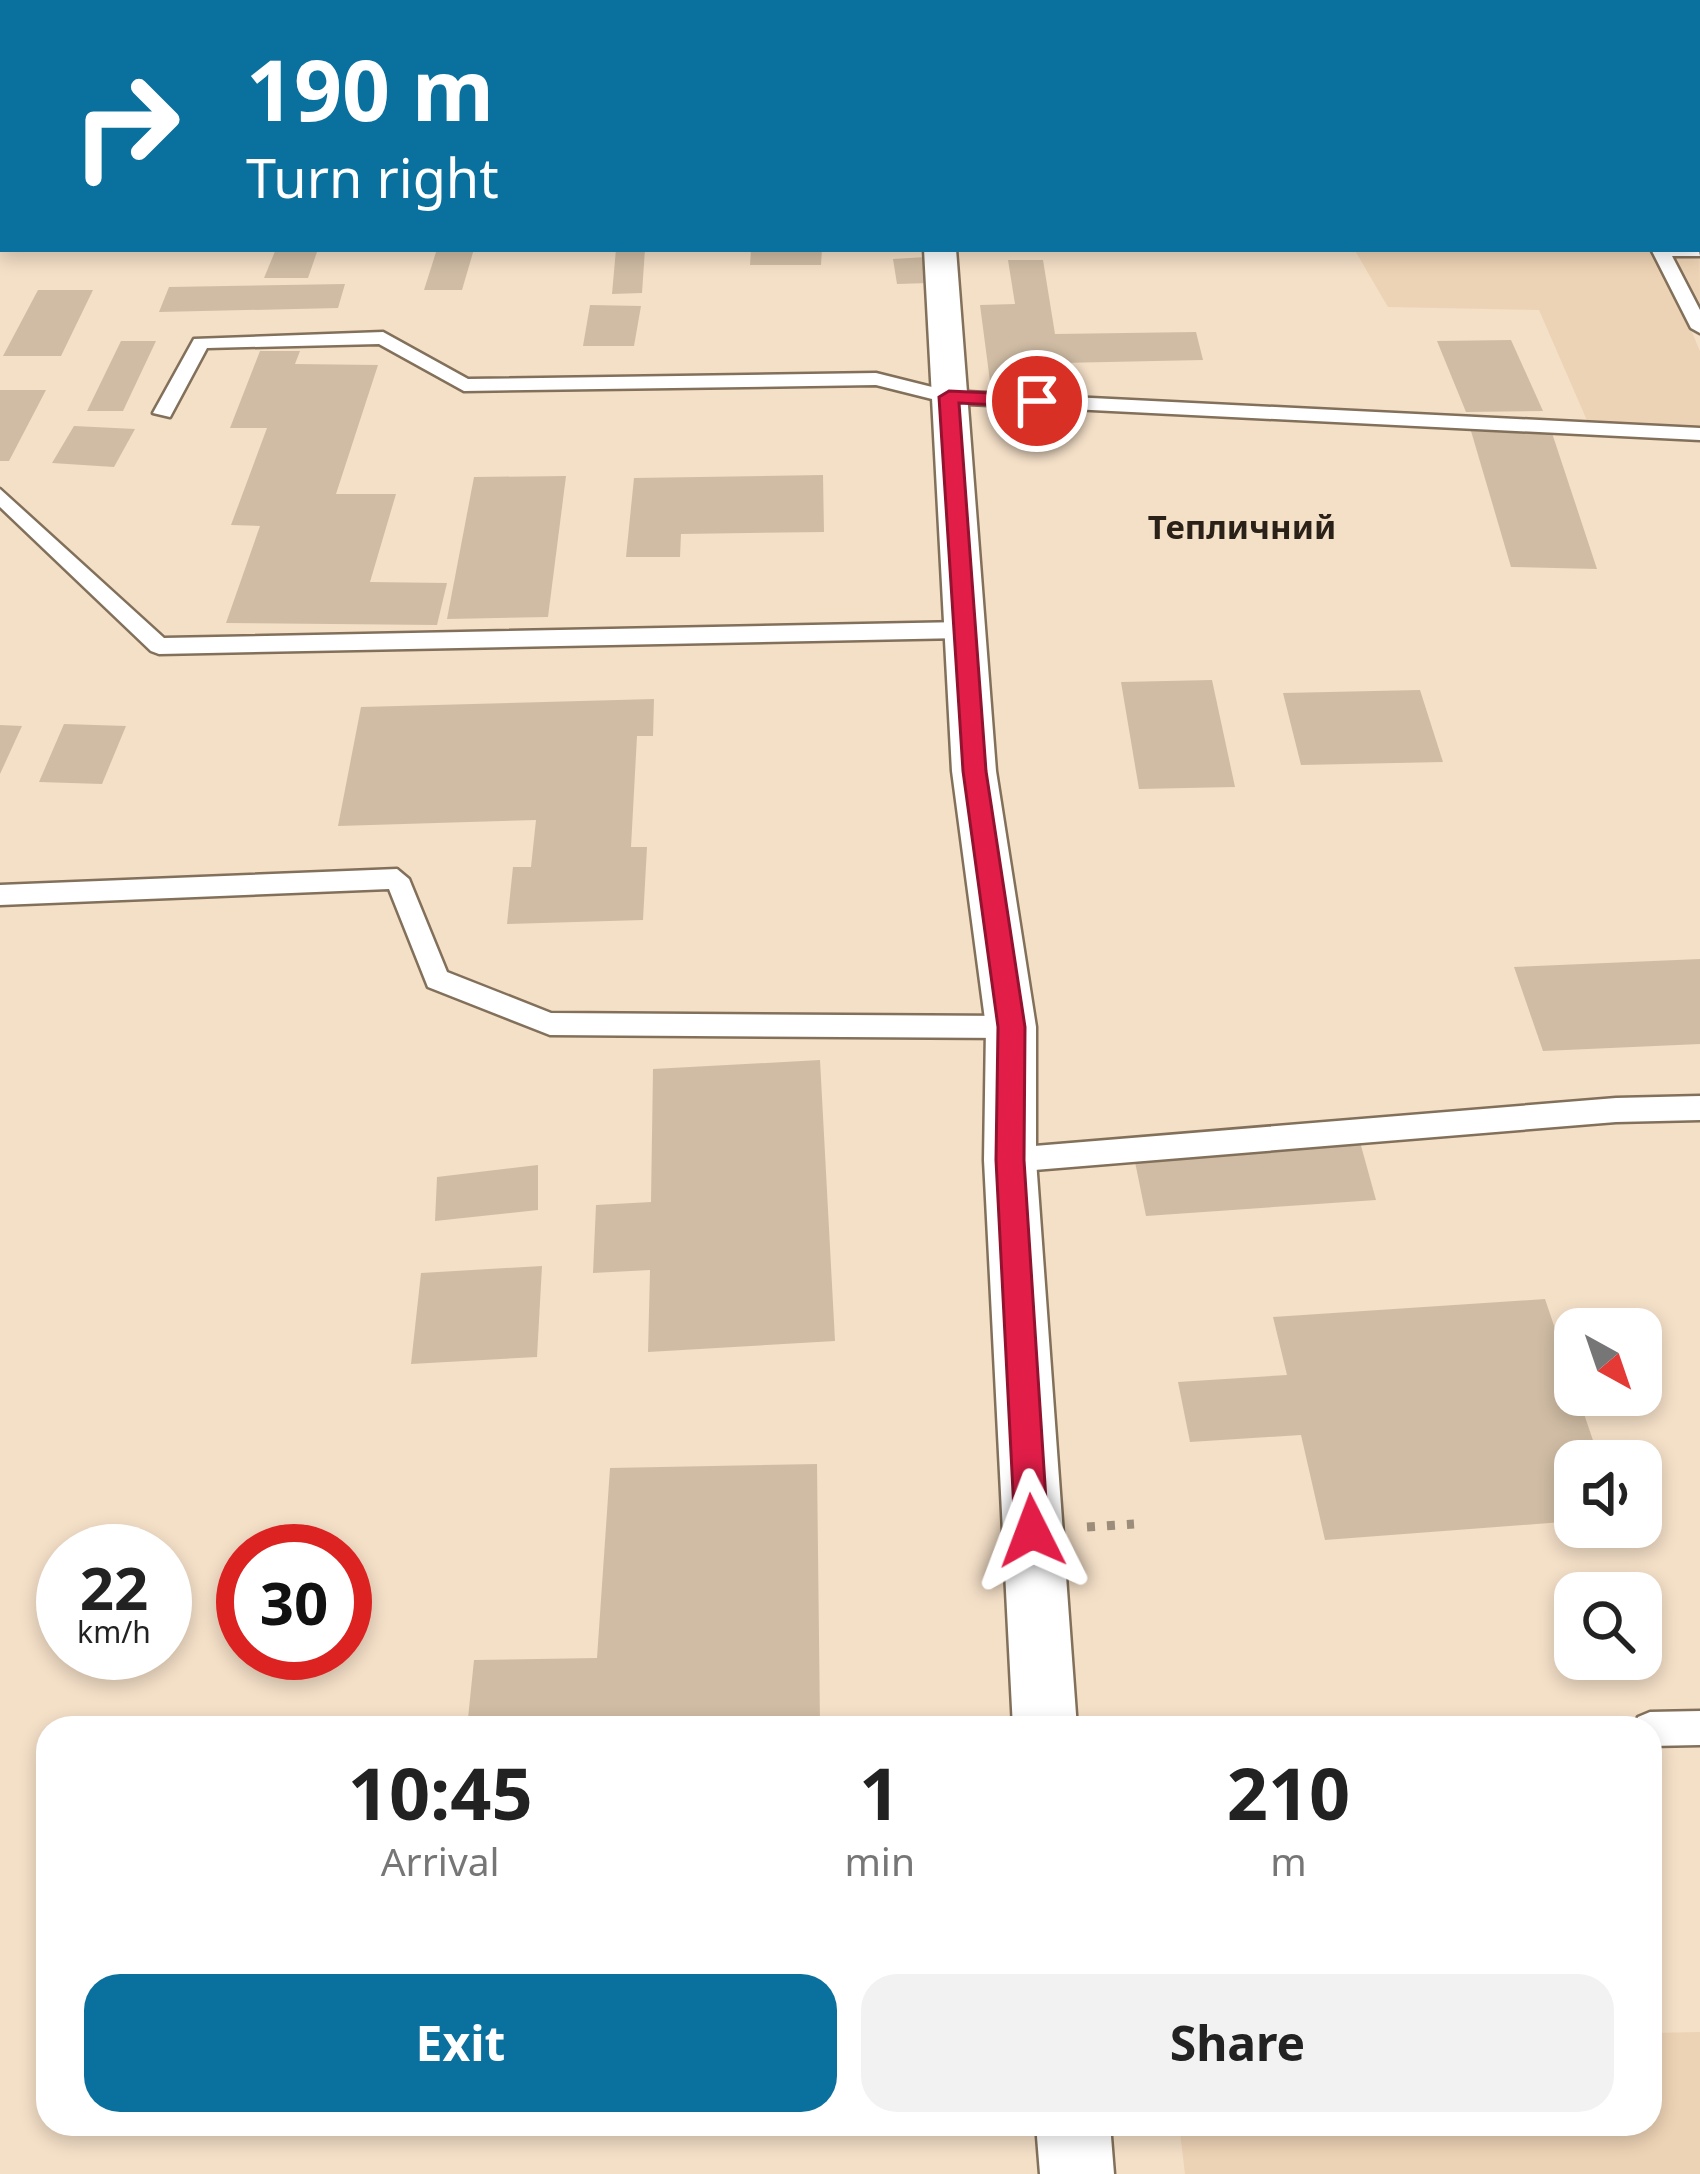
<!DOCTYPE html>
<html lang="en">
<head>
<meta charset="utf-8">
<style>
	body { margin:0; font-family:"Noto Sans",sans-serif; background:#f2f2f2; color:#222; height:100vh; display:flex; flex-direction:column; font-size:45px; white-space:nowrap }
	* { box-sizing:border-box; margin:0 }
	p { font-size:39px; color:#767676 }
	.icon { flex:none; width:66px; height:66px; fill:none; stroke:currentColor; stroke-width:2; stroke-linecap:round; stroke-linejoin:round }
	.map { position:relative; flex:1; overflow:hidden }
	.side { position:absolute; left:36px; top:1716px; width:1626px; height:420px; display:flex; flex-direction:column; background:#fff; border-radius:36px; box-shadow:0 6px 18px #0003 }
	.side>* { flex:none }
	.guide { position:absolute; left:0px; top:0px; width:1701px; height:252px; box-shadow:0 6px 18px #0003; background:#0a719e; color:#fff; overflow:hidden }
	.needle { width:78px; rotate:140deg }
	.tools { position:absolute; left:1554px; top:1308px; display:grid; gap:24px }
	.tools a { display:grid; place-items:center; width:108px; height:108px; border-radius:24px; background:#fff; box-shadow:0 6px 18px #0003; font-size:60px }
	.speed { position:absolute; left:36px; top:1524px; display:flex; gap:24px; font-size:60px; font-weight:700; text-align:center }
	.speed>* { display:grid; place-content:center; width:156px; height:156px; border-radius:50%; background:#fff; box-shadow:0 6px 18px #0003; line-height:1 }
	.speed small { font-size:30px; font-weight:400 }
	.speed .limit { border:18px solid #d22; background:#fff; color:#111 }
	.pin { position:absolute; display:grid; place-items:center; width:102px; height:102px; color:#fff; margin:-51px; border:6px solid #fff; border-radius:50%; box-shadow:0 3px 12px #0007 }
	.me { position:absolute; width:132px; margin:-66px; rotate:357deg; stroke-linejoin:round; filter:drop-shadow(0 0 9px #0008) }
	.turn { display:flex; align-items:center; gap:42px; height:252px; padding:0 48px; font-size:54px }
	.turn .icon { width:156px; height:156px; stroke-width:2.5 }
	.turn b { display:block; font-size:84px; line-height:102px }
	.eta { display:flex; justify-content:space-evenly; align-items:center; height:204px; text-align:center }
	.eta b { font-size:72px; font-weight:700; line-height:84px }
	.cta { display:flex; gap:24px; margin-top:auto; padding:24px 48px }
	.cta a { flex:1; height:138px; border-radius:36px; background:#0a719e; color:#fff; font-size:48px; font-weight:700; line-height:138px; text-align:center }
	.cta a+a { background:#f2f2f2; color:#222 }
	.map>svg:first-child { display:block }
	.built { fill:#edd3b5 }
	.green { fill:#d0aa7c }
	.building { fill:#d0bca4 }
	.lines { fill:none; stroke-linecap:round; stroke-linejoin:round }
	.service-casing { stroke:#82705a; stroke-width:5 }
	.minor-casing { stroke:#82705a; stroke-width:5 }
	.path { stroke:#9c8d7b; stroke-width:9; stroke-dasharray:8 12; stroke-linecap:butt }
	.service { fill:#fff; fill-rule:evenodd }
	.minor { fill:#fff; fill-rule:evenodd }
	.route { fill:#e11d48; stroke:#92132f; stroke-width:3 }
	.labels { text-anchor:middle; stroke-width:10; stroke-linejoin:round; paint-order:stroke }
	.far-neighbourhood-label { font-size:33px; font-weight:bold; fill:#2a2219; stroke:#f4dfc7 }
</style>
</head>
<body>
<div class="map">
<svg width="1700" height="2174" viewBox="0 0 1700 2174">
	<rect width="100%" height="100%" fill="#f4dfc7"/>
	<g class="built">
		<path d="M1698,53L1700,306L1681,307L1700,351V434L1592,432L1539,310L1388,307L1354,249H1698Z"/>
		<path d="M1700,2032V2174H1185L1179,2124H1650V2033Z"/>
	</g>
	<path class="green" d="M0,0H580L3,3V66Z"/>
	<g class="building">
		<path d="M276,249H318L308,278H264Z"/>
		<path d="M437,249H474L462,290H424Z"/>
		<path d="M616,249H645L642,293L612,294Z"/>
		<path d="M751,249H822L821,265H750Z"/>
		<path d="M926,257L930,283L897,284L893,259Z"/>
		<path d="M1008,260H1043L1055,334L1196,332L1203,360L1060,363L1064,388L991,389L980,305L1015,304Z"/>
		<path d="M345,284L338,308L159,312L169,287Z"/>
		<path d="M38,290H93L61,356H3Z"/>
		<path d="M590,305L641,306L634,346H583Z"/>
		<path d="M1511,340L1543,411L1466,412L1437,341Z"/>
		<path d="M121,341H156L123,411H87Z"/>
		<path d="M260,351H300L295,364L378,365L336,494H396L370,582L447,583L437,625L226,623L260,526L231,525L267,428H230Z"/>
		<path d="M0,390H46L9,461H0Z"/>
		<path d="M74,426L135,429L114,467L52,463Z"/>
		<path d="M1471,431L1552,433L1597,569L1511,567Z"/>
		<path d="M823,475L824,532L681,534L680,557H626L634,478Z"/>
		<path d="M566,476L548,617L447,619L474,477Z"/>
		<path d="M1212,680L1235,787L1139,789L1121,682Z"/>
		<path d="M1420,690L1443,762L1301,765L1283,693Z"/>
		<path d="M654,699L653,736H637L631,847H647L643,920L507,924L513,867H531L536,820L338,826L361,707Z"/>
		<path d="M64,724L126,726L102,784L39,782Z"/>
		<path d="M0,725L22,726L0,774Z"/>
		<path d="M1700,959V1044L1543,1051L1514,967Z"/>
		<path d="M820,1060L835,1341L648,1352L650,1270L593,1273L596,1205L651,1202L653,1069Z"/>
		<path d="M1360,1142L1376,1200L1146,1216L1134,1157Z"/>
		<path d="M538,1165V1210L435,1221L437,1177Z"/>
		<path d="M542,1266L537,1357L411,1364L421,1273Z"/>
		<path d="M1545,1299L1600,1461H1575V1521L1325,1540L1301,1435L1190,1442L1178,1382L1287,1375L1273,1317Z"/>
		<path d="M817,1464L820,1723L467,1728L474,1660L597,1658L610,1468Z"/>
	</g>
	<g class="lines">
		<defs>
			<g id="service">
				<rect x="1698" y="125" width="2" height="10"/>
				<path d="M1698,246L1700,256H1672L1700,310V333L1691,328L1652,251Z"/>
				<path d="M383,332L468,379L876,373L948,391L1700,428V440L948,403L876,385L464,391L379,344L207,348L170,417L153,413L194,339Z"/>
				<path d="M0,489L164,638L963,622L974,630L963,638L159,654L151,651L0,507Z"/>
				<path d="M397,869L409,879L447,972L551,1013L1011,1016L1020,1019L1024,1027L1020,1035L1011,1038L550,1035L428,987L389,889L0,905V885Z"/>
				<path d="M1700,1096V1120L1616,1122L1010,1172L1000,1169L996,1160L1000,1151L1010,1148L1616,1098Z"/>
				<path d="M1700,1711V1745L1650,1746V1728H1633L1638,1717L1650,1712Z"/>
			</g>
			<g id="minor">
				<rect x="903" y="0" width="28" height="3"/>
				<rect x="1698" y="34" width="2" height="16"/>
				<path d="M924,249H956L996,771L1036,1027V1160L1077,1728H1013L984,1160L986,1027L952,771Z"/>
				<path d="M1036,2124H1110L1114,2174H1040Z"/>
			</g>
		</defs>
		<use href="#service" class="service-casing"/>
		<use href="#minor" class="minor-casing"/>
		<path class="path" d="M1087,1527L1134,1524"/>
		<use href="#service" class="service"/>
		<use href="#minor" class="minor"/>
	</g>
	<path class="route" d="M949,391L1037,395L1047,401L1037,407L959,403L986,771L1025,1027L1024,1160L1048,1531L1043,1542L1032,1547L1020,1542L1015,1531L996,1160L998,1027L963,771L939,397Z"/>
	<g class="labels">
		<g class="far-neighbourhood-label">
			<text x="1242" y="539">Тепличний</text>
		</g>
	</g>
</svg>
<div class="tools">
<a><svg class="needle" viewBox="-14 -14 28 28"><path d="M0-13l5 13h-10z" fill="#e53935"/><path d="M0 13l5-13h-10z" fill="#767676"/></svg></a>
<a><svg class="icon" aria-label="sound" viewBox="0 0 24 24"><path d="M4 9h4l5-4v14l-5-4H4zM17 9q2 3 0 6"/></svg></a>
<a><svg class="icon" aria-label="search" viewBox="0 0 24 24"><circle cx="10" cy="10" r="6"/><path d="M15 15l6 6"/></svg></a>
</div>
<div class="speed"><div>22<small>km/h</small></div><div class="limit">30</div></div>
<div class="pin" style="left:1037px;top:401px;background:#d93025"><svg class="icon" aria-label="arrive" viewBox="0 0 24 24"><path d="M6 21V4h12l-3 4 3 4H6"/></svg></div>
<svg class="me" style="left:1032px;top:1531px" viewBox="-20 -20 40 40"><path d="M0-17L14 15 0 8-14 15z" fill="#e11d48" stroke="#fff" stroke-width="4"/></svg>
<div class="guide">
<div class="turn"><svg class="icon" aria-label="right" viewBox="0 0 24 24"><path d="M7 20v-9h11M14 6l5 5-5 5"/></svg><div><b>190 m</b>Turn right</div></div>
</div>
<section class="side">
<div class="eta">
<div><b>10:45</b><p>Arrival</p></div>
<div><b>1</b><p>min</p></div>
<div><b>210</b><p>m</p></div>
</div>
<div class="cta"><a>Exit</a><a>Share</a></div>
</section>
</div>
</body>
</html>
